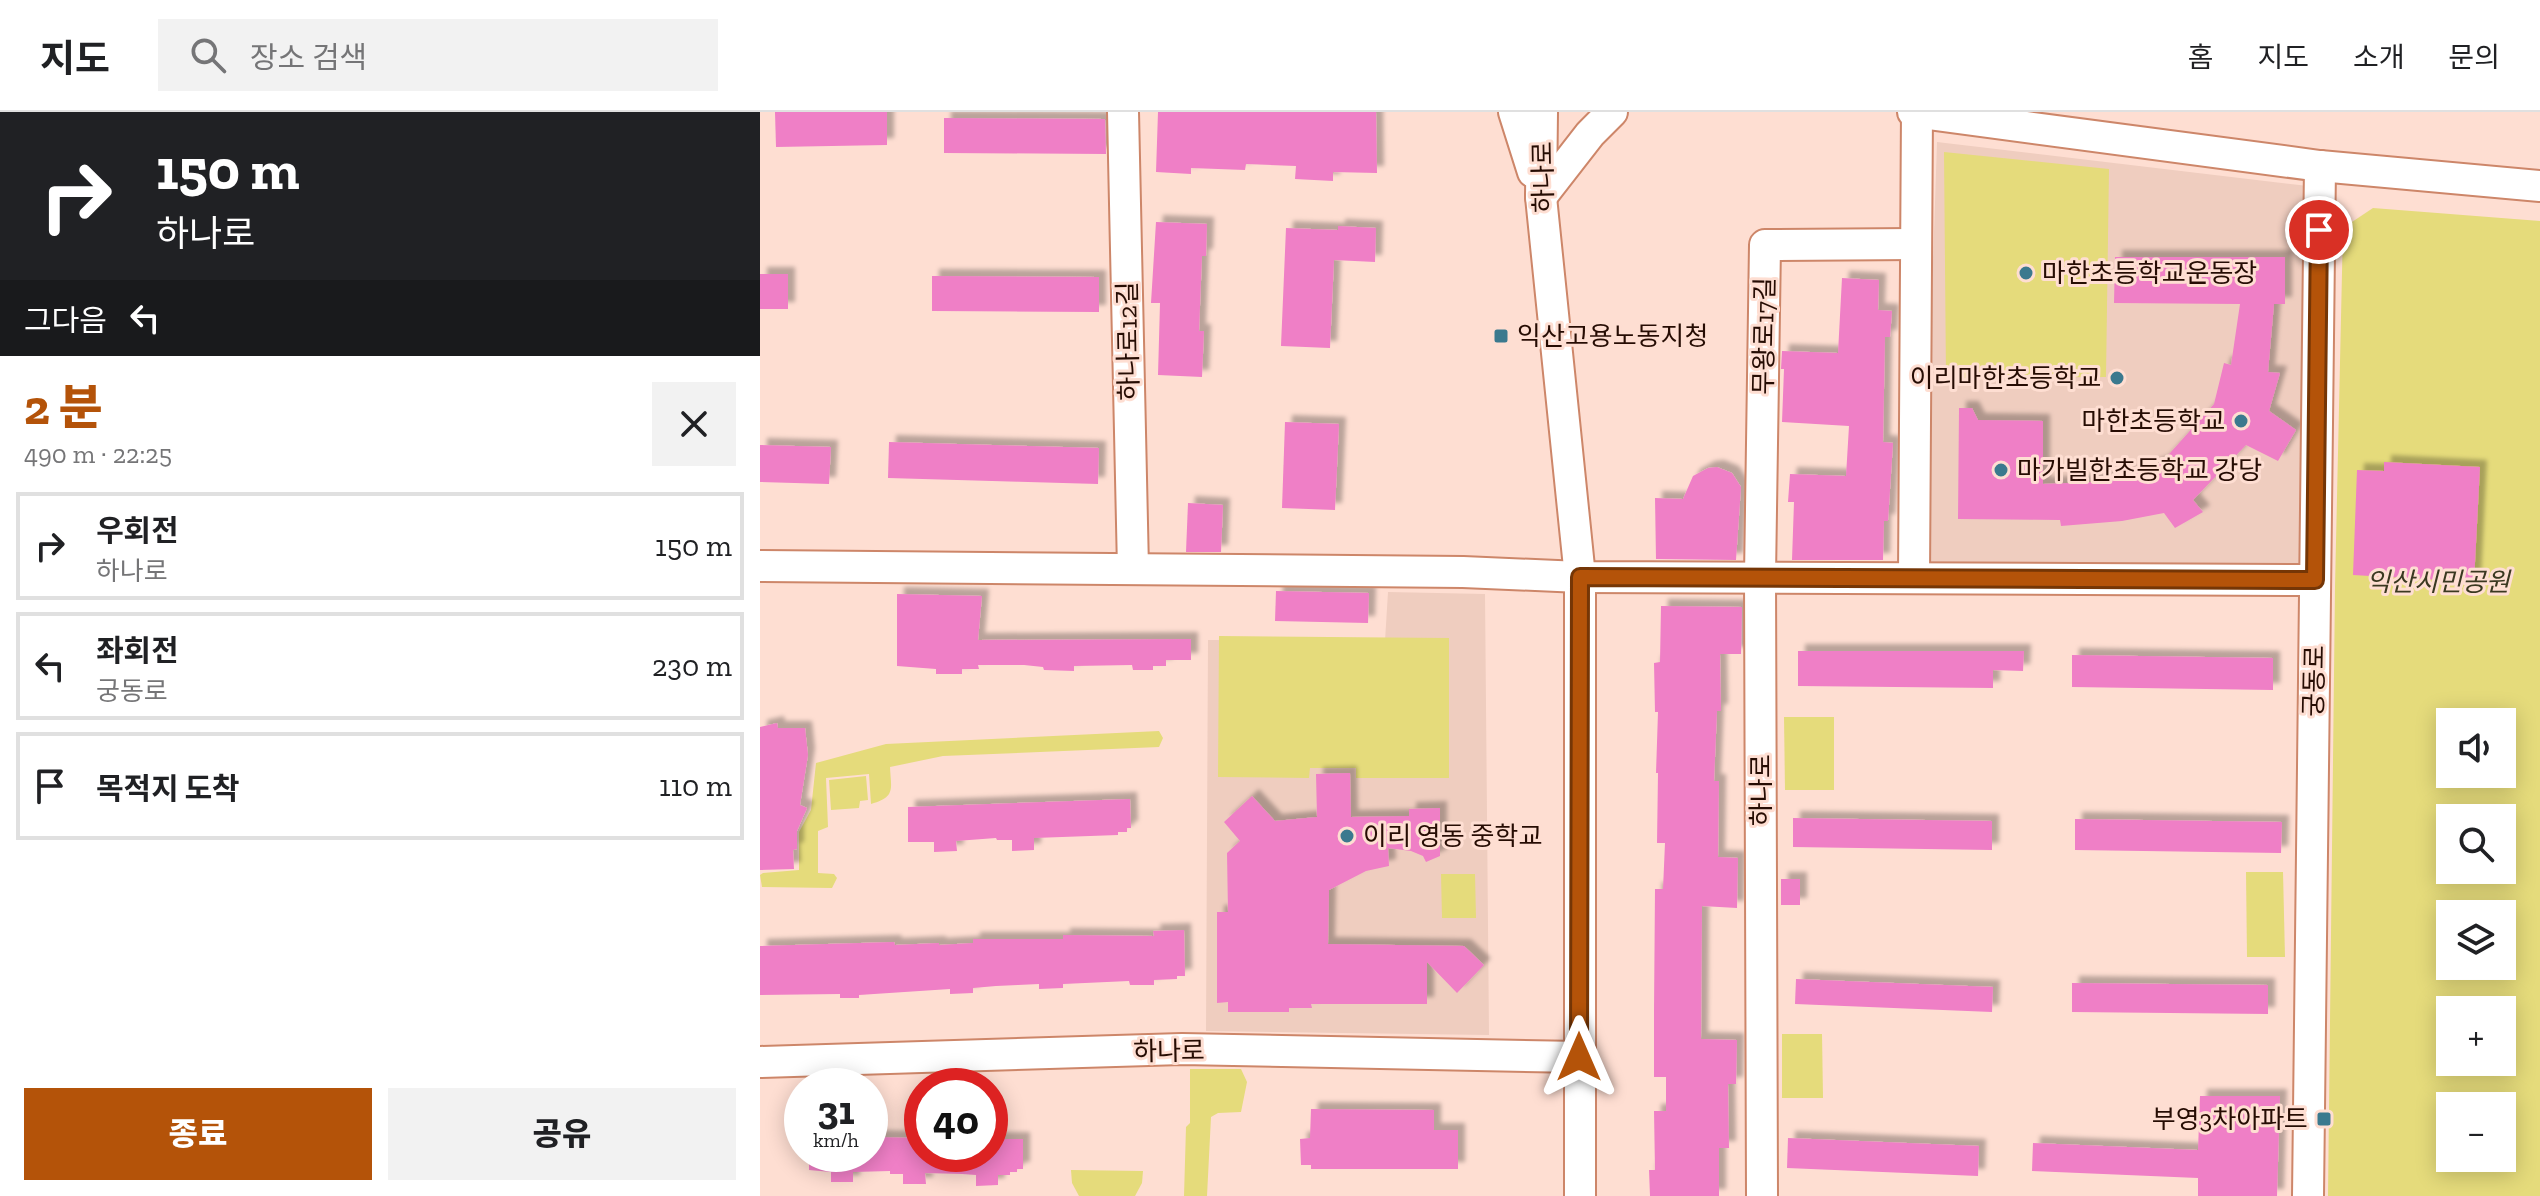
<!DOCTYPE html>
<html lang="ko">
<head>
<meta charset="utf-8">
<style>
	body { margin:0; font-family:"Zilla Slab","Noto Sans KR",serif; background:#f2f2f2; color:#202124; height:100vh; display:flex; flex-direction:column; font-size:30px; white-space:nowrap }
	* { box-sizing:border-box; margin:0 }
	p { font-size:26px; color:#757577 }
	.icon { flex:none; width:44px; height:44px; fill:none; stroke:currentColor; stroke-width:2; stroke-linecap:round; stroke-linejoin:round }
	.map { position:relative; flex:1; overflow:hidden }
	.drawer { display:flex; flex-direction:column; background:#fff; width:760px }
	.drawer>* { flex:none }
	.hud { background:#202124; color:#fff; overflow:hidden }
	.fabs { position:absolute; left:1676px; top:596px; display:grid; gap:16px }
	.fabs a { display:grid; place-items:center; width:80px; height:80px; border-radius:0px; background:#fff; box-shadow:0 4px 20px #0003; font-size:40px }
	.speed { position:absolute; left:24px; top:956px; display:flex; gap:16px; font-size:40px; font-weight:700; text-align:center }
	.speed>* { display:grid; place-content:center; width:104px; height:104px; border-radius:50%; background:#fff; box-shadow:0 4px 20px #0003; line-height:1 }
	.speed small { font-size:20px; font-weight:400 }
	.speed .limit { border:12px solid #d22; background:#fff; color:#111 }
	.pin { position:absolute; display:grid; place-items:center; width:68px; height:68px; color:#fff; margin:-34px; border:4px solid #fff; border-radius:50%; box-shadow:0 2px 8px #0007 }
	.me { position:absolute; width:88px; margin:-44px; rotate:0deg; stroke-linejoin:round; filter:drop-shadow(0 0 6px #0008) }
	.turn { display:flex; align-items:center; gap:28px; height:168px; padding:0 24px; font-size:36px }
	.turn .icon { width:104px; height:104px; stroke-width:2.5 }
	.turn b { display:block; font-size:56px; line-height:68px }
	.then { display:flex; align-items:center; height:76px; padding:0 24px; background:#0003; gap:16px; font-size:30px }
	.round { display:grid; place-items:center; flex:none; width:84px; height:84px; border-radius:0px; background:#f2f2f2 }
	.headline { display:flex; align-items:center; justify-content:space-between; height:136px; padding:0 24px }
	h1 { font-size:48px; font-weight:800; line-height:60px; color:#b45309 }
	.button { display:flex; gap:16px; margin-top:auto; padding:16px 24px }
	.button a { flex:1; height:92px; border-radius:0px; background:#b45309; color:#fff; font-size:32px; font-weight:800; line-height:92px; text-align:center }
	.button a+a { background:#f2f2f2; color:#202124 }
	ul { padding:0; list-style:none }
	li { display:flex; align-items:center; gap:24px; height:108px; margin:0 16px 12px; padding:0 8px; border:4px solid #e0e0e0; border-radius:0px }
	li div { flex:1 }
	li b { display:block; font-size:30px }
	li em { font-style:normal }
	header { display:flex; align-items:center; gap:48px; box-sizing:border-box; height:112px; padding:0 40px; background:#fff; border-bottom:2px solid #e0e0e0 }
	header strong { font-size:38px }
	nav { display:flex; gap:44px; margin-inline-start:auto; font-size:28px }
	.search { width:560px; height:72px; background:#f2f2f2; display:flex; align-items:center; gap:20px; box-sizing:border-box; padding:0 28px; border-radius:0px; color:#757577; font-size:30px }
	main { display:flex; flex:1; min-height:0 }
	.map>svg:first-child { display:block }
	.built { fill:#efcdbf }
	.green { fill:#e5db7b; fill-rule:evenodd }
	.building { fill:#ef7fc6; filter:url(#shadow) }
	.lines { fill:none; stroke-linecap:round; stroke-linejoin:round }
	.minor-casing { stroke:#cd8669; stroke-width:34 }
	.minor { stroke:#fff; stroke-width:30 }
	.route-casing { stroke:#753606; stroke-width:20 }
	.route { stroke:#b45309; stroke-width:14 }
	.poi-dot { fill:#3b798e; stroke:#feded2; stroke-width:3 }
	.labels { text-anchor:middle; stroke-width:6; stroke-linejoin:round; paint-order:stroke }
	.street-label { font-size:26px; fill:#260c03; stroke:#feded2 }
	.poi-label { font-size:26px; fill:#260c03; stroke:#feded2; text-anchor:start }
	.park-label { font-size:26px; font-style:italic; fill:#3a3820; stroke:#feded2 }
</style>
</head>
<body>
<header>
<strong>지도</strong>
<div class="search"><svg class="icon" aria-label="search" viewBox="0 0 24 24"><circle cx="10" cy="10" r="6"/><path d="M15 15l6 6"/></svg>장소 검색</div>
<nav><a>홈</a><a>지도</a><a>소개</a><a>문의</a></nav>
</header>
<main>
<section class="drawer">
<div class="hud">
<div class="turn"><svg class="icon" aria-label="right" viewBox="0 0 24 24"><path d="M7 20v-9h11M14 6l5 5-5 5"/></svg><div><b>150 m</b>하나로</div></div>
<div class="then">그다음<svg class="icon" aria-label="left" viewBox="0 0 24 24"><path d="M17 20v-9H6M10 6l-5 5 5 5"/></svg></div>
</div>
<div class="headline"><div><h1>2 분</h1><p>490 m · 22:25</p></div><a class="round"><svg class="icon" aria-label="close" viewBox="0 0 24 24"><path d="M6 6l12 12M18 6L6 18"/></svg></a></div>
<ul>
<li><svg class="icon" aria-label="right" viewBox="0 0 24 24"><path d="M7 20v-9h11M14 6l5 5-5 5"/></svg><div><b>우회전</b><p>하나로</p></div><em>150 m</em></li>
<li><svg class="icon" aria-label="left" viewBox="0 0 24 24"><path d="M17 20v-9H6M10 6l-5 5 5 5"/></svg><div><b>좌회전</b><p>궁동로</p></div><em>230 m</em></li>
<li><svg class="icon" aria-label="arrive" viewBox="0 0 24 24"><path d="M6 21V4h12l-3 4 3 4H6"/></svg><div><b>목적지 도착</b></div><em>110 m</em></li>
</ul>
<div class="button"><a>종료</a><a>공유</a></div>
</section>
<div class="map">
<svg width="1780" height="1084" viewBox="0 0 1780 1084">
	<defs>
		<filter id="shadow"><feDropShadow dx="7" dy="-7" stdDeviation="2" flood-color="#0004"/></filter>
	</defs>
	<rect width="100%" height="100%" fill="#feded2"/>
	<g class="built">
		<path d="M1177,30L1548,74L1543,462L1163,458Z"/>
		<path d="M628,480L725,482L729,923L446,919L448,528L625,529Z"/>
	</g>
	<g class="green">
		<path d="M1184,40L1349,57L1346,265L1186,266Z"/>
		<path d="M1613,96L1780,109V1084H1568L1575,475L1583,116ZM1690,610H1742V662H1690ZM1690,706H1742V758H1690ZM1690,802H1742V854H1690ZM1690,898H1742V950H1690ZM1690,994H1742V1046H1690Z"/>
		<path d="M459,524L689,526V666H596V656H550L549,666L458,665Z"/>
		<path d="M1024,605H1074V678H1025Z"/>
		<path d="M399,619L403,626L399,635L183,644L130,655C131,677 136,685 111,692L109,662L66,666L68,715L58,719V761L74,762L77,766L72,776L2,775L0,763L3,761L39,758V720L51,698L56,651L126,632Z"/>
		<path d="M106,664L108,688L100,689L99,696L71,698L69,668Z"/>
		<path d="M1486,760H1523L1525,845H1487Z"/>
		<path d="M681,762H715L716,806H682Z"/>
		<path d="M1022,922H1062L1063,986H1022Z"/>
		<path d="M430,957H481L487,970L481,1000L458,1001L451,1005L447,1084H424L426,1015L430,1011Z"/>
		<path d="M311,1058L383,1059L382,1071L375,1084H319L312,1071Z"/>
	</g>
	<g class="building">
		<path d="M15,0H127V33L16,35Z"/>
		<path d="M398,0H616L617,61L573,60V69L535,67L536,54L486,52L485,58L431,56V62L396,60Z"/>
		<path d="M184,6L345,7L346,42L184,41Z"/>
		<path d="M396,110L447,112L446,144H442L439,219H444L442,265L398,263L400,191H391Z"/>
		<path d="M578,114L616,116L615,150L574,148L570,236L521,234L526,116L578,118Z"/>
		<path d="M1355,145H1525V192H1514L1508,260L1520,261L1509,299L1536,318L1518,349L1486,333L1433,388L1443,400L1415,416L1404,401L1362,409L1301,414L1300,408L1198,407L1199,296H1212L1218,308L1283,309V372L1334,370L1363,364L1402,350L1454,292L1464,251L1471,253L1480,192L1354,191Z"/>
		<rect x="0" y="162" width="28" height="35"/>
		<path d="M172,164L339,165V200L172,199Z"/>
		<path d="M1082,166L1119,168L1118,198L1132,199L1130,225H1125L1123,330L1133,331L1128,409H1124L1123,448H1032L1034,390H1028L1030,362L1086,364L1089,314L1022,310L1024,257H1021L1022,239L1078,241Z"/>
		<path d="M525,310L579,312L575,398L522,396Z"/>
		<path d="M129,330L339,336L338,372L128,366Z"/>
		<path d="M0,333L71,335L69,372L0,370Z"/>
		<path d="M1624,350L1720,355L1714,470L1593,463L1597,358L1624,359Z"/>
		<path d="M957,355L972,361L981,375L976,448L896,447L895,386L923,387L933,364L948,356Z"/>
		<path d="M428,391L463,393L461,440H426Z"/>
		<path d="M516,479L609,481L608,511L515,509Z"/>
		<path d="M137,482L222,484L218,528L431,527V548H406V554H393V558H373L372,553L314,554V559L284,558L283,555L264,553H218L219,557H202V562H176V557L137,554Z"/>
		<path d="M901,494L982,495L981,542H960L961,599H957L954,669H959L958,745L978,746L977,796L942,794L941,927L977,928L976,972H968L969,1036H959V1084H890L889,1058H895L894,999H906V965H894V899L895,777H903L905,731H897L898,661H896L898,600H895L894,551L900,550Z"/>
		<path d="M1038,539H1264L1263,559L1233,558V576L1038,574Z"/>
		<path d="M1312,543L1513,546V578L1312,575Z"/>
		<path d="M17,611L18,616H45L48,643L40,693L47,696L37,719V737L33,738L34,757L0,758V615Z"/>
		<path d="M590,661L591,705L649,704V697L680,696V744L666,750L663,744L651,739L628,736L629,754L606,759L569,778L568,832L704,834L724,853L697,881L667,850V892H551L552,896H529V900H468V890L457,891V800H468L467,741L480,729L464,710L492,684L515,709L557,705L556,662Z"/>
		<path d="M370,687L371,716H367V720H358V723L274,726V738L252,739V728H237L236,726L196,729L197,739L174,740V730H148V695Z"/>
		<path d="M1033,706L1232,709V738L1033,735Z"/>
		<path d="M1315,707L1522,710L1521,741L1315,738Z"/>
		<rect x="1021" y="767" width="19" height="26"/>
		<path d="M424,818L425,864H417V867L394,868V873H370L369,869L303,872V876L279,877V872L236,874L213,876V881L190,882V877L99,883V886H80V882L0,883V834L134,830L135,833L179,831V833L213,831V827H303V823L394,824L393,819Z"/>
		<path d="M1036,867L1233,875L1232,900L1035,892Z"/>
		<path d="M1312,871L1508,873V902L1312,900Z"/>
		<path d="M1440,984H1520L1517,1084H1438V1066L1272,1059L1273,1031L1438,1038Z"/>
		<path d="M551,997L674,998V1018H698V1057H551V1053H541L540,1027L550,1026Z"/>
		<path d="M110,1025L162,1026V1042H230V1027H263V1057H257V1060H250V1063H238V1073L216,1074V1063L202,1062L165,1061L166,1072H143V1062H130V1059L93,1060V1070H71V1060L49,1058V1042H110Z"/>
		<path d="M1028,1026L1219,1034L1218,1064L1027,1056Z"/>
	</g>
	<g class="lines">
		<defs>
			<g id="minor">
				<path d="M363,0L373,457"/>
				<path d="M754,0L773,60"/>
				<path d="M782,0L781,85L820,465V1084"/>
				<path d="M1153,0L1560,54L1780,74"/>
				<path d="M781,85L830,22L852,0"/>
				<path d="M0,454L703,460L820,465L1555,468"/>
				<path d="M1154,465L1157,0"/>
				<path d="M0,950L422,937L819,945"/>
				<path d="M1002,1084L1000,464L1005,133L1154,132"/>
				<path d="M1548,1084L1560,54"/>
			</g>
		</defs>
		<use href="#minor" class="minor-casing"/>
		<use href="#minor" class="minor"/>
	</g>
	<g class="lines">
		<defs>
			<path id="route" d="M819,945L820,465L1555,468L1559,118"/>
		</defs>
		<use href="#route" class="route-casing"/>
		<use href="#route" class="route"/>
	</g>
	<g class="poi-dot">
		<circle cx="1266" cy="161" r="8"/>
		<rect x="733" y="216" width="16" height="16" rx="4"/>
		<circle cx="1357" cy="266" r="8"/>
		<circle cx="1481" cy="309" r="8"/>
		<circle cx="1241" cy="358" r="8"/>
		<circle cx="587" cy="724" r="8"/>
		<rect x="1556" y="999" width="16" height="16" rx="4"/>
	</g>
	<g class="labels">
		<g class="street-label">
			<text transform="translate(783 65) rotate(-91)" y="9">하나로</text>
			<text transform="translate(1004 224) rotate(-89)" y="9">무왕로17길</text>
			<text transform="translate(368 229) rotate(-91)" y="9">하나로12길</text>
			<text transform="translate(1554 569) rotate(-89)" y="9">궁동로</text>
			<text transform="translate(1001 678) rotate(-90)" y="9">하나로</text>
			<text transform="translate(409 939) rotate(-1)" y="9">하나로</text>
		</g>
		<g class="poi-label">
			<text x="1282" y="170">마한초등학교운동장</text>
			<text x="757" y="233">익산고용노동지청</text>
			<text x="1341" y="275" text-anchor="end">이리마한초등학교</text>
			<text x="1465" y="318" text-anchor="end">마한초등학교</text>
			<text x="1257" y="367">마가빌한초등학교 강당</text>
			<text x="603" y="733">이리 영동 중학교</text>
			<text x="1548" y="1016" text-anchor="end">부영3차아파트</text>
		</g>
		<g class="park-label">
			<text x="1678" y="479">익산시민공원</text>
		</g>
	</g>
</svg>
<div class="fabs">
<a><svg class="icon" aria-label="sound" viewBox="0 0 24 24"><path d="M4 9h4l5-4v14l-5-4H4zM17 9q2 3 0 6"/></svg></a>
<a><svg class="icon" aria-label="search" viewBox="0 0 24 24"><circle cx="10" cy="10" r="6"/><path d="M15 15l6 6"/></svg></a>
<a><svg class="icon" aria-label="layers" viewBox="0 0 24 24"><path d="M12 4l9 5-9 5-9-5zM3 14l9 5 9-5"/></svg></a>
<a>+</a>
<a>−</a>
</div>
<div class="speed"><div>31<small>km/h</small></div><div class="limit">40</div></div>
<div class="pin" style="left:1559px;top:118px;background:#d93025"><svg class="icon" aria-label="arrive" viewBox="0 0 24 24"><path d="M6 21V4h12l-3 4 3 4H6"/></svg></div>
<svg class="me" style="left:819px;top:945px" viewBox="-20 -20 40 40"><path d="M0-17L14 15 0 8-14 15z" fill="#b45309" stroke="#fff" stroke-width="4"/></svg>
</div>
</main>
</body>
</html>
